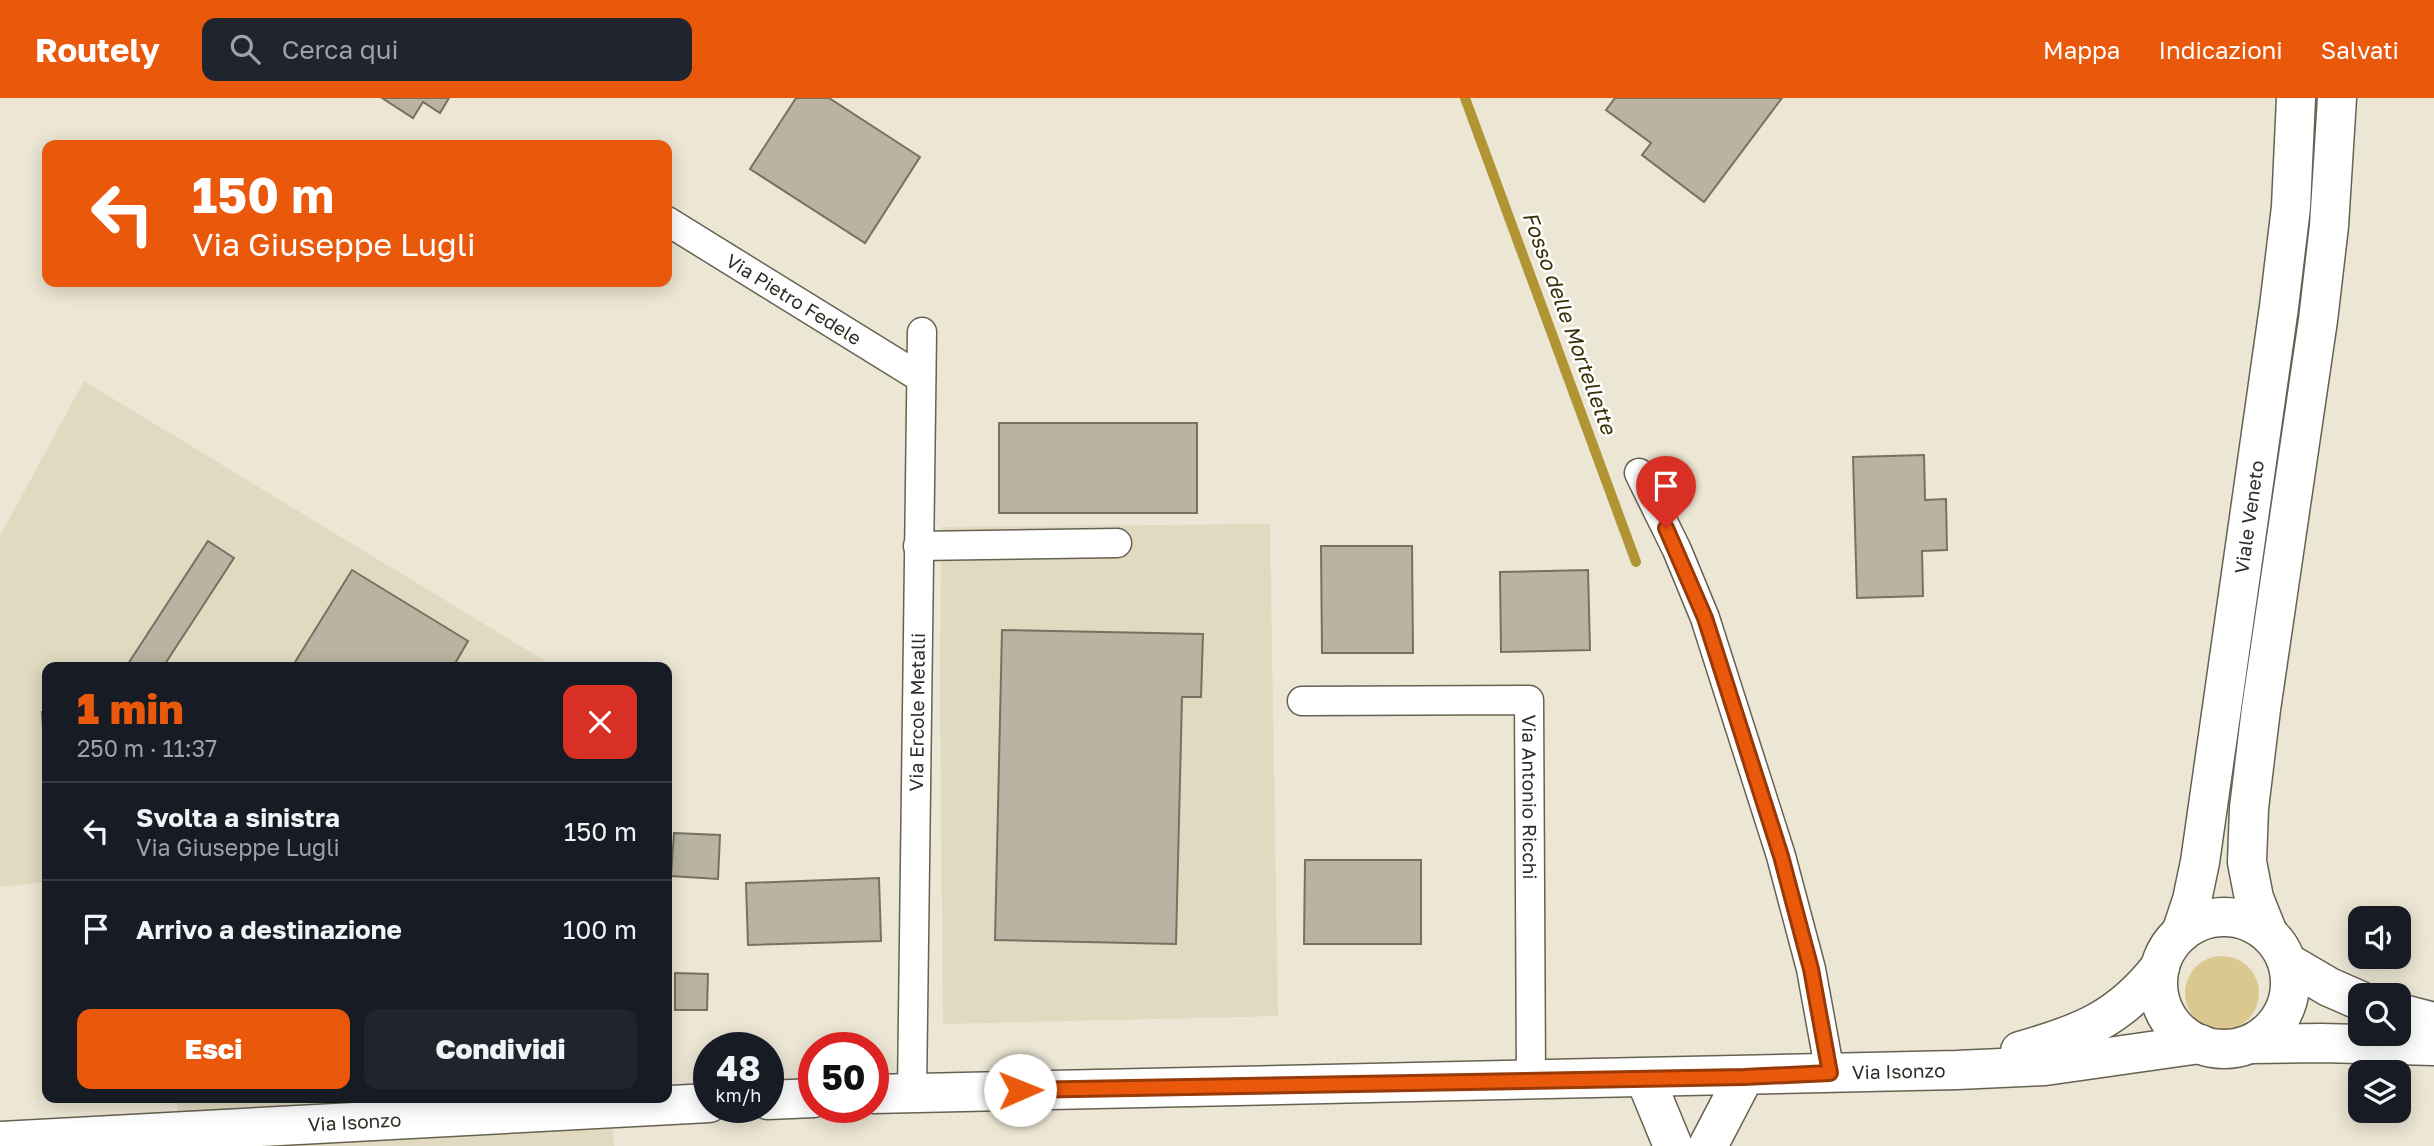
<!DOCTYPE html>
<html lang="it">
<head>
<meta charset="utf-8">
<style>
	body { margin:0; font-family:"Golos Text",sans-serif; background:#20242c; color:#f1f3f6; height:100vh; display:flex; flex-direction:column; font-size:26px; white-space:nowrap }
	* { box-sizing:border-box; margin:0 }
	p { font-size:23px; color:#9ea1a6 }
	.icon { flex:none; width:38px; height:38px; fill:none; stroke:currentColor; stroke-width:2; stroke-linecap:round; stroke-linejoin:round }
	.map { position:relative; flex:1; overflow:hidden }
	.drawer { position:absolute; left:42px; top:564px; width:630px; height:441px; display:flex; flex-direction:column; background:#171b24; border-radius:14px; box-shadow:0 4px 18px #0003 }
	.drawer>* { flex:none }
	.hud { position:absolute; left:42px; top:42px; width:630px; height:147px; border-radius:14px; box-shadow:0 4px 18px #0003; background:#ea580c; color:#fff; overflow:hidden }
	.buttons { position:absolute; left:2348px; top:808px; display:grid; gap:14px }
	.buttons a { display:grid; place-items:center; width:63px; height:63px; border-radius:14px; background:#171b24; box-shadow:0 4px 18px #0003; font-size:35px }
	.speed { position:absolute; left:693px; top:934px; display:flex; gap:14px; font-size:35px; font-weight:700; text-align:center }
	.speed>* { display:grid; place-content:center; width:91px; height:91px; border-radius:50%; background:#171b24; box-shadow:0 4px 18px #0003; line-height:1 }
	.speed small { font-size:18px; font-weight:400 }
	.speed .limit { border:10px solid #d22; background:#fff; color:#111 }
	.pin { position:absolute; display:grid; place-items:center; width:60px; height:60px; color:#fff; margin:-72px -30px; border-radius:50% 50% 50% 0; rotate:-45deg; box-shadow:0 0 7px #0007 }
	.pin .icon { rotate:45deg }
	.me { position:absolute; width:77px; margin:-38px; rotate:89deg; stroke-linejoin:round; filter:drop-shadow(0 0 5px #0008) }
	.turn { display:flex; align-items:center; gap:24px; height:147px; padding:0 35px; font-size:32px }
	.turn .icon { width:91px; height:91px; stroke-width:2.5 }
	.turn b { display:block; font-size:49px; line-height:60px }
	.round { display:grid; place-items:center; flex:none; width:74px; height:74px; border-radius:14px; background:#20242c }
	.summary { display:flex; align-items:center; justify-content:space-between; height:119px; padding:0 35px }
	h1 { font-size:42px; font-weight:800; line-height:52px; color:#ea580c }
	.primary-button { display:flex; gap:14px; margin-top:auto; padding:14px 35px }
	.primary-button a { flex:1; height:80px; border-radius:14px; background:#ea580c; color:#fff; font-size:28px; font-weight:800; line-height:80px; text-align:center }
	.primary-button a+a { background:#20242c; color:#f1f3f6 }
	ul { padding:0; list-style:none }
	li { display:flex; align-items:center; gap:21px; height:98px; padding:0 35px; border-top:2px solid #363941 }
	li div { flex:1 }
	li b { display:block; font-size:26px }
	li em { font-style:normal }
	header { display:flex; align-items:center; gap:42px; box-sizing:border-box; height:98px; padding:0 35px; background:#ea580c; color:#fff }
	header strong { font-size:33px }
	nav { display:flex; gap:38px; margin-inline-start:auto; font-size:24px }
	.search { width:490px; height:63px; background:#20242c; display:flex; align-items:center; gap:18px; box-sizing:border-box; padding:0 24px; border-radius:14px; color:#9ea1a6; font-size:26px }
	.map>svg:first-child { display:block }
	.built { fill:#e1dac1 }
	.green { fill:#dac88f }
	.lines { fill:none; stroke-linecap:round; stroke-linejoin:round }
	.stream { stroke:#b19534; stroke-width:10 }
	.building { fill:#b9b3a2; stroke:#767161; stroke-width:2 }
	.street-casing { stroke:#666151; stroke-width:31 }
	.secondary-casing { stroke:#666151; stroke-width:41 }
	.street { stroke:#fff; stroke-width:28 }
	.secondary { stroke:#fff; stroke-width:38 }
	.route-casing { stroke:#983908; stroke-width:18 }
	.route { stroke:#ea580c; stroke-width:12 }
	.labels { text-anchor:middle; stroke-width:5; stroke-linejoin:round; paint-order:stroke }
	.street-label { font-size:19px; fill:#302e27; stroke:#fff }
	.water-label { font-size:21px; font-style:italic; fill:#3b2f05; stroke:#fff }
</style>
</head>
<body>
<header>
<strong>Routely</strong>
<div class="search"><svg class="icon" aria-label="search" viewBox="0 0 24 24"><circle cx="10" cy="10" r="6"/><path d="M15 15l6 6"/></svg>Cerca qui</div>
<nav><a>Mappa</a><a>Indicazioni</a><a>Salvati</a></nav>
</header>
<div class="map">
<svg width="2434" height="1048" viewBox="0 0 2434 1048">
	<rect width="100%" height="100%" fill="#ece6d4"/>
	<g class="built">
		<path d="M84,283L555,569H47V784L0,789V438Z"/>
		<path d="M1270,426L1278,918L943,926L940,596L941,429Z"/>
		<path d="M176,999H612L614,1048H181Z"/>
	</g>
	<circle class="green" cx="2222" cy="895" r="37"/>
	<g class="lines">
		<path class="stream" d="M1465,0L1636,464"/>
	</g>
	<g class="building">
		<path d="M382,0H449L440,15L423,4L413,20Z"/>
		<path d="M796,0H829L920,59L865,145L750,71Z"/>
		<path d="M1615,0H1782L1704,104L1642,57L1651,45L1606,12Z"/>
		<rect x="999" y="325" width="198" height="90"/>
		<path d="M1924,357L1925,402L1946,401L1947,452L1922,453L1923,498L1857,500L1853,359Z"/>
		<path d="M208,443L234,460L163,569H126Z"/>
		<path d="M1321,448H1412L1413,555H1322Z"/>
		<path d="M352,472L468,543L453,569H292Z"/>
		<path d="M1588,472L1590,552L1501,554L1500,474Z"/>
		<path d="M1002,532L1203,536L1201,599H1182L1176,846L995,842Z"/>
		<path d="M42,614H47V677H46Z"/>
		<path d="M674,735L720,737L718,781L671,778Z"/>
		<path d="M1305,762H1421V846H1304Z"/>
		<path d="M879,780L881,843L748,847L746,785Z"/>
		<path d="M675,875L708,876L707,912H675Z"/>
	</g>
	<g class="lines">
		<defs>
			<g id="street">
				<path id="s1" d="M667,123L921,280"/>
				<path d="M1639,375L1677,452L1705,520L1781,758L1811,871L1830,975"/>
				<path d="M918,448L1117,445"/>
				<path id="s2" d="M1302,603L1529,602L1531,981"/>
				<path id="s3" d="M912,994L922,234"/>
			</g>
			<g id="secondary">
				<circle cx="2224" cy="885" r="66"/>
				<path id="s4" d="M2181,835L2192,802L2200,764L2279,209L2291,109L2296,0"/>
				<path d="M2268,835L2254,800L2247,764L2249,710L2261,611L2318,222L2329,128L2337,0"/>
				<path d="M2288,865L2329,889L2361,903"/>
				<path d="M2399,915L2434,924"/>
				<path d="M2252,946L2321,945L2434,948"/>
				<path d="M2020,953C2080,936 2120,921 2160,869"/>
				<path d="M1645,980L1673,1048"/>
				<path id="s5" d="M873,996L1957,972L2045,968L2200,946"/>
				<path d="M768,1002L814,1000"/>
				<path id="s6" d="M0,1043L709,1005"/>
				<path d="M1708,1048L1744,979"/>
			</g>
		</defs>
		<use href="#street" class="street-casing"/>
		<use href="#secondary" class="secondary-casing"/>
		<use href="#street" class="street"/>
		<use href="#secondary" class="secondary"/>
	</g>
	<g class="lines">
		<defs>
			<path id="route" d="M1020,992L1744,979L1830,975L1811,871L1781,758L1705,520L1666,430"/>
		</defs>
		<use href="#route" class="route-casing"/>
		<use href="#route" class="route"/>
	</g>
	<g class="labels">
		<g class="street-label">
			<text dy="7" stroke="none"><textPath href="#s1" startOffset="149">Via Pietro Fedele</textPath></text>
			<text dy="7" stroke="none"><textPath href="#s4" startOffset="422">Viale Veneto</textPath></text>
			<text dy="7" stroke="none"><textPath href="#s3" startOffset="380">Via Ercole Metalli</textPath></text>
			<text dy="7" stroke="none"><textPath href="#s2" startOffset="324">Via Antonio Ricchi</textPath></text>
			<text dy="7" stroke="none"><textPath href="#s5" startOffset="1026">Via Isonzo</textPath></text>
			<text dy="7" stroke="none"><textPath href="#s6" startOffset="355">Via Isonzo</textPath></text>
		</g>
		<g class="water-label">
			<text transform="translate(1569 225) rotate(70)" y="7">Fosso delle Mortellette</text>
		</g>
	</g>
</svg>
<div class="buttons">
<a><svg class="icon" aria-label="sound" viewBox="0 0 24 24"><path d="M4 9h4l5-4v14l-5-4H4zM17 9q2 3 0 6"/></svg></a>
<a><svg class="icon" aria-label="search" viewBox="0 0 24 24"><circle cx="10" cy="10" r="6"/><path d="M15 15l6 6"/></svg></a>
<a><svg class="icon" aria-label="layers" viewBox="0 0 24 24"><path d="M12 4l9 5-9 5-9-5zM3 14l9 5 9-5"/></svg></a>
</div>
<div class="speed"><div>48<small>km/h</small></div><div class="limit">50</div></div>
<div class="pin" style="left:1666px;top:430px;background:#d93025"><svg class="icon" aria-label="arrive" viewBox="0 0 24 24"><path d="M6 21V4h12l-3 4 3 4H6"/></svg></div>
<svg class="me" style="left:1020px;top:992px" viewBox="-20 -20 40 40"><circle r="19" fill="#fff"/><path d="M0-13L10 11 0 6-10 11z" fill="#ea580c"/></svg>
<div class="hud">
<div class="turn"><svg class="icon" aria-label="left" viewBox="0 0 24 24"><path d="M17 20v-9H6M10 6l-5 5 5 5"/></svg><div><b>150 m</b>Via Giuseppe Lugli</div></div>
</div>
<section class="drawer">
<div class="summary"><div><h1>1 min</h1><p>250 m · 11:37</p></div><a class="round" style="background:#d93025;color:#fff"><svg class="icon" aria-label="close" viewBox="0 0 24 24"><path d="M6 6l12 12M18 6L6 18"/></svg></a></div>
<ul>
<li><svg class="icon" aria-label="left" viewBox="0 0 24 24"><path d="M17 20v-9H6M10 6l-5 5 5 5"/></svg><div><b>Svolta a sinistra</b><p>Via Giuseppe Lugli</p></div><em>150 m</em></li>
<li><svg class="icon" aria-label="arrive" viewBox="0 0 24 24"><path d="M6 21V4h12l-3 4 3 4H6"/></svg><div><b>Arrivo a destinazione</b></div><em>100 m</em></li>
</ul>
<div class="primary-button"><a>Esci</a><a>Condividi</a></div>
</section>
</div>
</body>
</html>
